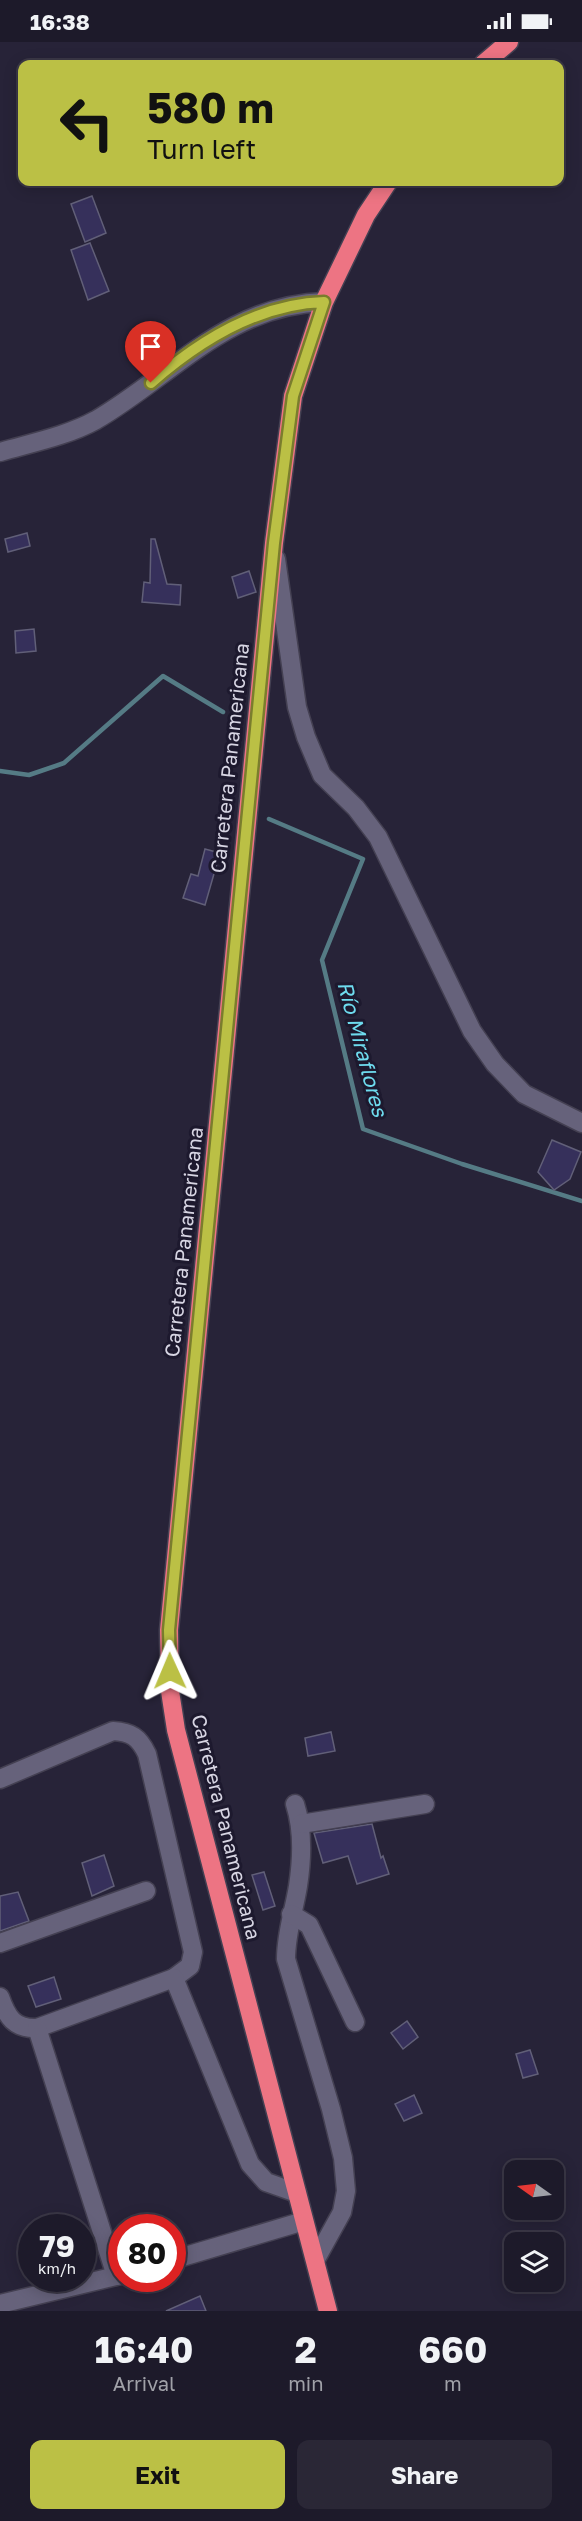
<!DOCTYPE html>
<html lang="en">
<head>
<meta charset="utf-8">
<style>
	body { margin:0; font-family:"Golos Text",sans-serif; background:#2a2736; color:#f1f3f6; height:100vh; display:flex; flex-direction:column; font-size:22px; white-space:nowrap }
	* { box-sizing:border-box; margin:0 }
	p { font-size:20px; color:#a0a1a8 }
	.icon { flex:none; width:33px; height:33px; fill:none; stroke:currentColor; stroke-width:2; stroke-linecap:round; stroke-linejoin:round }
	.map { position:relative; height:2269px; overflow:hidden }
	.panel { display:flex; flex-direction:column; background:#1d1a2a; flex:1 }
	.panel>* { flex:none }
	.top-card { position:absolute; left:18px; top:18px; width:546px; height:126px; border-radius:12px; box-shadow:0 3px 15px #0003,0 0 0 2px #3b3847; background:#bbc045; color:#111; overflow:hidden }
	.needle { width:39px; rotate:284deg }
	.tools { position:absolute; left:504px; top:2118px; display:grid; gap:12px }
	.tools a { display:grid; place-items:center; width:60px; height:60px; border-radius:12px; background:#1d1a2a; box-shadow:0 3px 15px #0003,0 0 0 2px #3b3847; font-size:30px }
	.speed { position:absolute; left:18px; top:2172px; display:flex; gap:12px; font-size:30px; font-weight:700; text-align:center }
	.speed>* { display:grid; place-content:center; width:78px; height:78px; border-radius:50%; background:#1d1a2a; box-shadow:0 3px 15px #0003,0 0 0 2px #3b3847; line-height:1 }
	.speed small { font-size:15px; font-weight:400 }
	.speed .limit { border:9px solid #d22; background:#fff; color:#111 }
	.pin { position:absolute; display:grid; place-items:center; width:51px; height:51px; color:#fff; margin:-62px -26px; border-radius:50% 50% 50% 0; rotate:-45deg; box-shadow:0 0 6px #0007 }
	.pin .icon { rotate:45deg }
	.me { position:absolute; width:66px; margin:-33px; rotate:359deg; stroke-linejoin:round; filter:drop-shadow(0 0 4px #0008) }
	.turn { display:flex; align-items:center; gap:21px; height:126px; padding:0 30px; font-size:27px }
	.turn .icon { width:78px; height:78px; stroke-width:2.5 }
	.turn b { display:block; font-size:42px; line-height:51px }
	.eta { display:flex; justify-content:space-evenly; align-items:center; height:102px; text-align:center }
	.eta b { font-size:36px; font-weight:700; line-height:42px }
	.cta { display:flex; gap:12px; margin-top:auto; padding:12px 30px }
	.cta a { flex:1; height:69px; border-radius:12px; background:#bbc045; color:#111; font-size:24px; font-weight:700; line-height:69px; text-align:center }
	.cta a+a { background:#2a2736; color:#f1f3f6 }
	.status { display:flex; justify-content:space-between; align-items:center; height:42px; padding:0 30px; background:#1d1a2a; direction:ltr }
	.status svg { height:16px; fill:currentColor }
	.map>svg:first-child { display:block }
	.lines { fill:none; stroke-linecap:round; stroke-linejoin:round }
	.stream { stroke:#557b85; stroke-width:4.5 }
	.building { fill:#36305b; stroke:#615f78; stroke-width:1.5 }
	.minor-casing { stroke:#444052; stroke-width:21 }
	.highway-casing { stroke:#444052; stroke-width:21 }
	.minor { stroke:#66627b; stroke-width:18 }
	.highway { stroke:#ed7483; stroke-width:18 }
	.route-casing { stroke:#7a7d2d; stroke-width:15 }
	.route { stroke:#bbc045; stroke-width:10 }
	.labels { text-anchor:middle; stroke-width:6; stroke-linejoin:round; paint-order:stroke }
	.street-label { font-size:20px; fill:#d7d5e3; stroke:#1d192e }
	.water-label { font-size:21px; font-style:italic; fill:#6edbee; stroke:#1d192e }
</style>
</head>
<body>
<div class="status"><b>16:38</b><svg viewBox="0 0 49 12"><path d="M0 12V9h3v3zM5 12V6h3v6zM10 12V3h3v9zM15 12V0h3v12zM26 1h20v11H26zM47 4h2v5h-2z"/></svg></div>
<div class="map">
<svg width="582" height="2269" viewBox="0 0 582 2269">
	<rect width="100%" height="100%" fill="#272338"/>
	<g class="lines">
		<g class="stream">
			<path d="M0,729L29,733L64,721L163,634L223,670"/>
			<path d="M269,777L363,817L322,918L363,1087L462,1122L582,1159"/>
		</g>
	</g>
	<g class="building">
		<path d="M92,154L106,191L85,200L71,162Z"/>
		<path d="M90,201L109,249L88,258L71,208Z"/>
		<path d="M27,491L30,504L8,510L5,497Z"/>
		<path d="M151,497H155L167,542L181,543L180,563L142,560L144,540L150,541Z"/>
		<path d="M249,529L256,550L238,556L232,535Z"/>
		<path d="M34,587L36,609L16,611L15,589Z"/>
		<path d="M205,807L220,811L205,863L183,856L191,832L198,834Z"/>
		<path d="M552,1098L581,1110L570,1137L554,1148L538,1130Z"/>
		<path d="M331,1690L335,1709L308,1714L305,1696Z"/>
		<path d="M372,1782L381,1816L383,1814L389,1832L357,1842L348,1814L323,1821L314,1791Z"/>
		<path d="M104,1813L114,1844L92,1854L82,1821Z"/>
		<path d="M264,1830L275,1864L263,1868L252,1833Z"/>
		<path d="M18,1850L29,1879L0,1889V1854Z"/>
		<path d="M54,1935L61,1957L36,1965L28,1944Z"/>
		<path d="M407,1979L418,1995L403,2007L391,1991Z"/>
		<path d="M530,2008L538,2032L523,2036L516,2012Z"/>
		<path d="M414,2053L422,2071L404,2079L395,2062Z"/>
		<path d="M200,2254L206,2269H166Z"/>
	</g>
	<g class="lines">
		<defs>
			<g id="minor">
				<path d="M0,410C31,401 67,394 96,378C173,333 227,263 324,260"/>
				<path d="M276,517L297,665L306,695L322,733L356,766L378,795L472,989L495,1022L524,1052L582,1081"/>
				<path d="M0,1737L113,1689C131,1690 139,1695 147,1712L193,1910L190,1924L174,1936"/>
				<path d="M295,1762C303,1787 302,1818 298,1844C294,1869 286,1891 286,1917L331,2067L343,2116L346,2149L342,2170L316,2217"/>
				<path d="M301,1782L425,1762"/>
				<path d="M291,1872L309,1883L355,1980"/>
				<path d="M0,1901L146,1849"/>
				<path d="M0,1955C7,1975 14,1987 37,1986L174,1936L250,2122L266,2140L297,2151"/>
				<path d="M37,1986L116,2234L122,2233"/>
				<path d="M172,2218L304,2179"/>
				<path d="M0,2262L116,2234"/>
			</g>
			<g id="highway">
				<path d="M483,22L509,0"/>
				<path d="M328,2269L176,1688L170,1649L169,1588L274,501L293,354L324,260L366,173L388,140"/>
			</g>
		</defs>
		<use href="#minor" class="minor-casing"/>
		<use href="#highway" class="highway-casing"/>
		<use href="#minor" class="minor"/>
		<use href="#highway" class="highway"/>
	</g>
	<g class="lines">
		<defs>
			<path id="route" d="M151,341C200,298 258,262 324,260L293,354L274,501L169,1588L170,1629"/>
		</defs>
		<use href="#route" class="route-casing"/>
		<use href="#route" class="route"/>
	</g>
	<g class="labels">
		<g class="street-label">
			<text transform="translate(230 716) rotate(-84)" y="7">Carretera Panamericana</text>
			<text transform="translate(184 1200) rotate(-84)" y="7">Carretera Panamericana</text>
			<text transform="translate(226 1785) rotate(76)" y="7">Carretera Panamericana</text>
		</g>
		<g class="water-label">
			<text transform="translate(362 1007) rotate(75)" y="7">Río Miraflores</text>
		</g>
	</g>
</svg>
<div class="tools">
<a><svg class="needle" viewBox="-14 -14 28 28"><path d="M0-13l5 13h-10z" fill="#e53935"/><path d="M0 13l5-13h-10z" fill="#a0a1a8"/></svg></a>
<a><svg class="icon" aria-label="layers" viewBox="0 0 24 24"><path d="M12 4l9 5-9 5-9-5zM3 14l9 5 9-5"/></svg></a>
</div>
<div class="speed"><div>79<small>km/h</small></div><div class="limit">80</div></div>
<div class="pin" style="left:151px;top:341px;background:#d93025"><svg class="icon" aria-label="arrive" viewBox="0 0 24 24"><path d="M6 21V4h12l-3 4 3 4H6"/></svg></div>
<svg class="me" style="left:170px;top:1629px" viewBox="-20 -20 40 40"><path d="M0-17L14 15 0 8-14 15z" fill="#bbc045" stroke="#fff" stroke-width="4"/></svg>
<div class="top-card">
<div class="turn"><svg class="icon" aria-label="left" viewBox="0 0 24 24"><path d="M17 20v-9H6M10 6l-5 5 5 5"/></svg><div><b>580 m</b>Turn left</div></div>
</div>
</div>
<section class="panel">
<div class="eta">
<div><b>16:40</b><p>Arrival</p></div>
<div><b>2</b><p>min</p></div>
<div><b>660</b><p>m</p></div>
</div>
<div class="cta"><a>Exit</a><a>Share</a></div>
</section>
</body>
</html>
